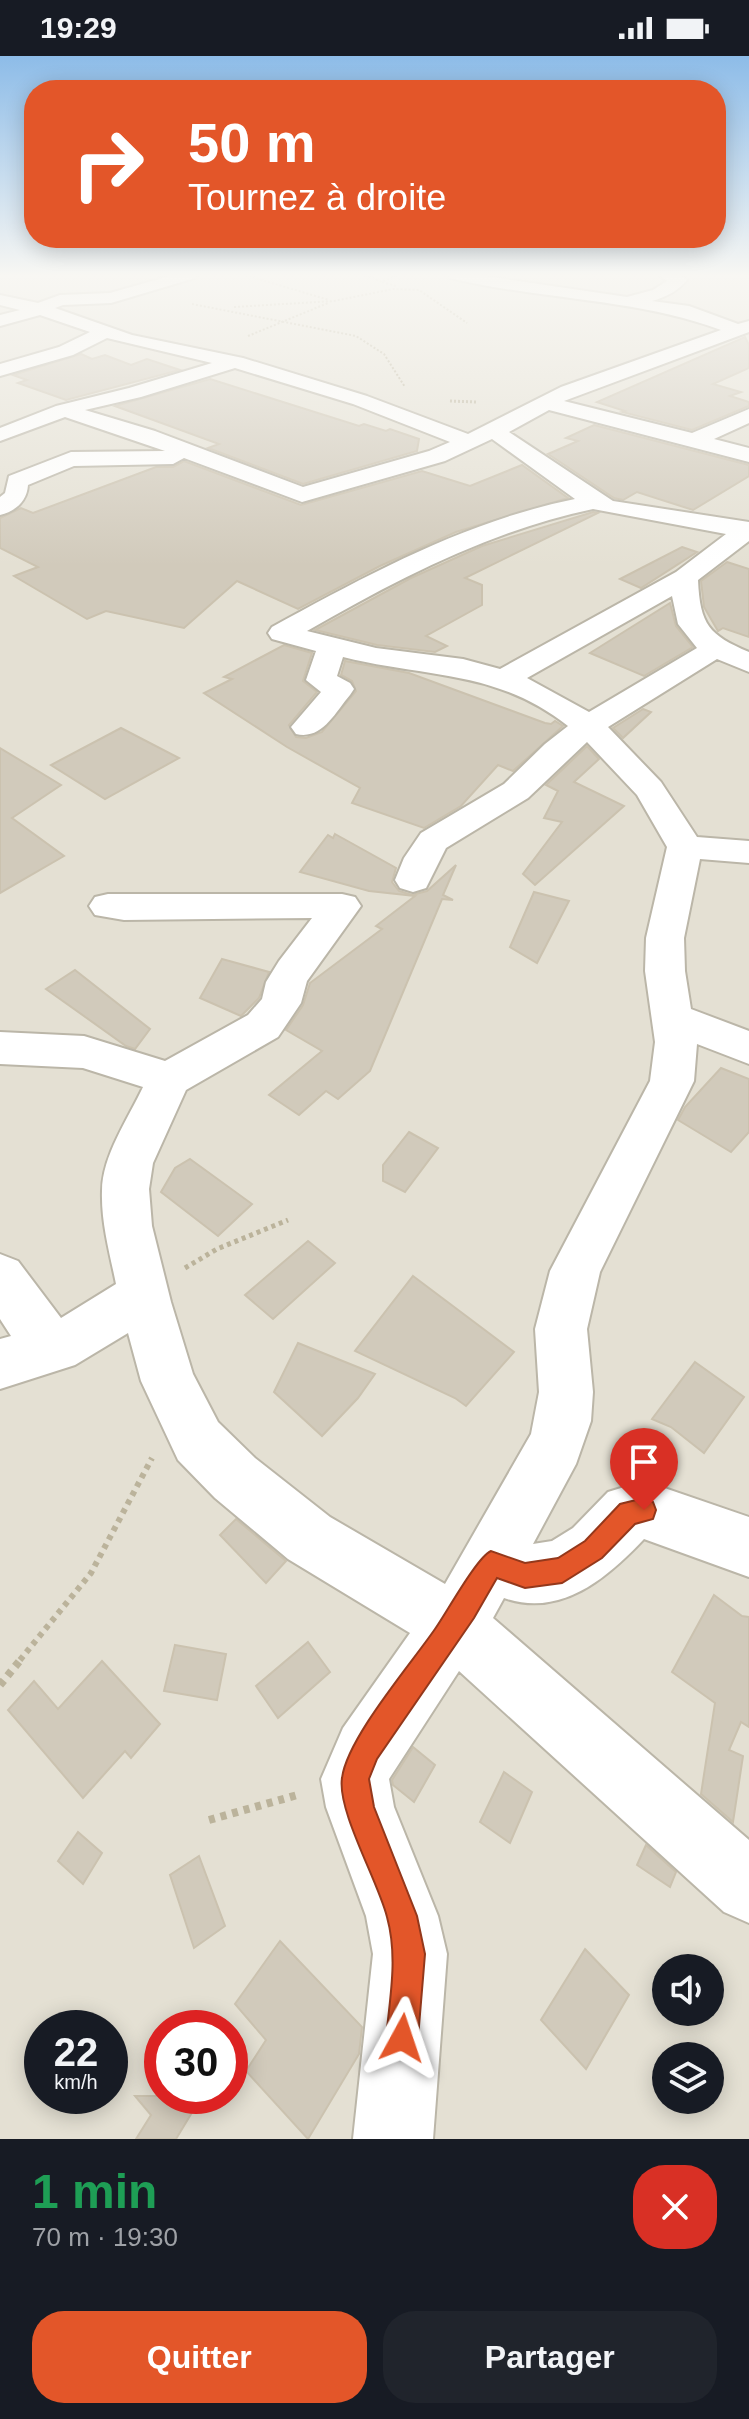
<!DOCTYPE html>
<html lang="fr">
<head>
<meta charset="utf-8">
<style>
	body { margin:0; font-family:Helvetica,sans-serif; background:#20242c; color:#f1f3f6; height:100vh; display:flex; flex-direction:column; font-size:30px; white-space:nowrap }
	* { box-sizing:border-box; margin:0 }
	p { font-size:26px; color:#9ea1a6 }
	.icon { flex:none; width:44px; height:44px; fill:none; stroke:currentColor; stroke-width:2; stroke-linecap:round; stroke-linejoin:round }
	.map { position:relative; height:2083px; overflow:hidden }
	.details { display:flex; flex-direction:column; background:#171b24; flex:1 }
	.details>* { flex:none }
	.banner { position:absolute; left:24px; top:24px; width:702px; height:168px; border-radius:32px; box-shadow:0 4px 20px #0003; background:#e35629; color:#fff; overflow:hidden }
	.controls { position:absolute; left:652px; top:1898px; display:grid; gap:16px }
	.controls a { display:grid; place-items:center; width:72px; height:72px; border-radius:50%; background:#171b24; box-shadow:0 4px 20px #0003; font-size:40px }
	.speed { position:absolute; left:24px; top:1954px; display:flex; gap:16px; font-size:40px; font-weight:700; text-align:center }
	.speed>* { display:grid; place-content:center; width:104px; height:104px; border-radius:50%; background:#171b24; box-shadow:0 4px 20px #0003; line-height:1 }
	.speed small { font-size:20px; font-weight:400 }
	.speed .limit { border:12px solid #d22; background:#fff; color:#111 }
	.pin { position:absolute; display:grid; place-items:center; width:68px; height:68px; color:#fff; margin:-82px -34px; border-radius:50% 50% 50% 0; rotate:-45deg; box-shadow:0 0 8px #0007 }
	.pin .icon { rotate:45deg }
	.me { position:absolute; width:88px; margin:-44px; rotate:5deg; stroke-linejoin:round; filter:drop-shadow(0 0 6px #0008) }
	.turn { display:flex; align-items:center; gap:28px; height:168px; padding:0 32px; font-size:36px }
	.turn .icon { width:104px; height:104px; stroke-width:2.5 }
	.turn b { display:block; font-size:56px; line-height:68px }
	.round { display:grid; place-items:center; flex:none; width:84px; height:84px; border-radius:32px; background:#20242c }
	.headline { display:flex; align-items:center; justify-content:space-between; height:136px; padding:0 32px }
	h1 { font-size:48px; font-weight:800; line-height:60px; color:#1e9e55 }
	.cta { display:flex; gap:16px; margin-top:auto; padding:16px 32px }
	.cta a { flex:1; height:92px; border-radius:32px; background:#e35629; color:#fff; font-size:32px; font-weight:800; line-height:92px; text-align:center }
	.cta a+a { background:#20242c; color:#f1f3f6 }
	.status { display:flex; justify-content:space-between; align-items:center; height:56px; padding:0 40px; background:#171b24; direction:ltr }
	.status svg { height:22px; fill:currentColor }
	.map>svg:first-child { display:block }
	.residential { fill:#e4e0d3; fill-rule:evenodd }
	.building { fill:#d1cabb; stroke:#cbc2af; stroke-width:2 }
	.lines { fill:none; stroke-linecap:round; stroke-linejoin:round }
	.street-casing { stroke:#bbb6a8; stroke-width:4 }
	.path-far4 { stroke:#bbb39b; stroke-width:2; stroke-dasharray:2 2; stroke-linecap:butt }
	.path-far3 { stroke:#bbb39b; stroke-width:3; stroke-dasharray:2 2; stroke-linecap:butt }
	.path-far2 { stroke:#bbb39b; stroke-width:5; stroke-dasharray:4 4; stroke-linecap:butt }
	.path-far1 { stroke:#bbb39b; stroke-width:6; stroke-dasharray:5 5; stroke-linecap:butt }
	.path { stroke:#bbb39b; stroke-width:8; stroke-dasharray:6 6; stroke-linecap:butt }
	.street { fill:#fff; fill-rule:evenodd }
	.route { fill:#e35629; stroke:#94381b; stroke-width:2 }
</style>
</head>
<body>
<div class="status"><b>19:29</b><svg viewBox="0 0 49 12"><path d="M0 12V9h3v3zM5 12V6h3v6zM10 12V3h3v9zM15 12V0h3v12zM26 1h20v11H26zM47 4h2v5h-2z"/></svg></div>
<div class="map">
<svg width="749" height="2083" viewBox="0 0 749 2083">
	<rect width="100%" height="100%" fill="#f0eee5"/>
	<path class="residential" d="M0,219H749V2083H0ZM666,1912H710V1956H666ZM42,1972H110V2040H42ZM162,1972H230V2040H162ZM666,2000H710V2044H666Z"/>
	<g class="building">
		<path d="M745,281L749,289V312L713,328L741,336L730,340L749,346V350L692,374L622,356L625,355L597,346Z"/>
		<path d="M81,298L92,303L105,299L131,309L147,303L180,314L66,344L18,327L27,324L13,319Z"/>
		<path d="M210,323L359,370L364,368L386,375L390,373L419,383L417,395L303,428L208,392L219,388L115,350Z"/>
		<path d="M594,369L749,409V420L693,454L637,436L623,444L614,442L548,398L578,385L566,382Z"/>
		<path d="M184,405L301,449L422,415L470,430L522,409L568,442L456,476L380,510L298,553L237,525L184,572L106,555L87,563L14,520L38,511L0,492V462L21,452L33,457L156,411H173Z"/>
		<path d="M593,456L598,457L465,522L482,529V549L426,580L447,590L435,596L377,589L315,574L411,522L482,490Z"/>
		<path d="M682,491L697,496L641,532L620,523Z"/>
		<path d="M727,506L749,513V581L723,572L718,575L704,551L701,525Z"/>
		<path d="M670,547L676,570L693,591L644,620L590,597Z"/>
		<path d="M284,589L312,597L303,625L317,636L289,669L296,681L306,682L322,676L356,635L352,625L341,619L345,605L409,617L545,667L551,668L555,665L563,670L513,715L498,709L461,750L424,772L352,747L360,732L287,691L204,637L232,623L224,621Z"/>
		<path d="M643,653L651,656L623,682L613,672Z"/>
		<path d="M121,672L179,702L105,743L51,709Z"/>
		<path d="M587,690L599,703L574,726L624,750L535,829L523,818L562,766L544,762L558,735L546,729Z"/>
		<path d="M0,692L61,729L12,762L64,800L0,837Z"/>
		<path d="M335,778L396,812L392,826L399,835L412,839L427,835L456,809L443,839L453,844L442,843L370,1015L338,1043L326,1035L299,1059L269,1039L322,995L286,974L303,949L310,927L382,873L376,870L415,840L369,835L300,816L328,779L333,782Z"/>
		<path d="M534,836L569,845L537,907L510,891Z"/>
		<path d="M222,903L269,916L259,942L241,960L200,942Z"/>
		<path d="M75,914L150,973L135,993L126,990L46,933Z"/>
		<path d="M721,1012L749,1023V1076L731,1096L678,1064L685,1051Z"/>
		<path d="M409,1076L438,1092L405,1136L383,1125V1109Z"/>
		<path d="M190,1103L252,1148L218,1180L161,1136L175,1112Z"/>
		<path d="M308,1185L335,1207L273,1263L245,1239Z"/>
		<path d="M413,1220L514,1296L466,1350L455,1342L355,1295Z"/>
		<path d="M298,1287L375,1318L358,1342L322,1380L274,1336Z"/>
		<path d="M695,1306L744,1341L704,1397L671,1371L652,1363Z"/>
		<path d="M236,1463L286,1505L266,1527L220,1479Z"/>
		<path d="M714,1539L742,1560L749,1561V1671L741,1666L729,1694L743,1700L733,1766L701,1738L715,1647L672,1616Z"/>
		<path d="M308,1586L330,1616L278,1662L256,1630Z"/>
		<path d="M175,1589L226,1598L217,1644L164,1635Z"/>
		<path d="M102,1605L160,1668L131,1702L125,1695L83,1742L8,1654L34,1625L58,1653Z"/>
		<path d="M413,1691L435,1709L414,1746L393,1729L392,1724Z"/>
		<path d="M504,1716L532,1736L510,1787L480,1766Z"/>
		<path d="M78,1776L102,1797L83,1828L58,1805Z"/>
		<path d="M646,1789L676,1816L670,1831L637,1809Z"/>
		<path d="M199,1800L225,1870L194,1892L170,1819Z"/>
		<path d="M280,1885L362,1971L359,1998L308,2083L246,2015L266,1984L235,1948Z"/>
		<path d="M585,1893L629,1939L586,2013L541,1964Z"/>
		<path d="M135,2040H202L176,2083H136L151,2059Z"/>
	</g>
	<g class="lines">
		<defs>
			<path id="street" d="M173,219H197L195,222L111,247L63,249L55,252L132,279L243,302L367,340L468,378L561,331L721,274C635,242 540,244 450,222L448,219H477L627,241L653,234L667,225L659,219H680L687,224C678,235 666,241 652,245L689,250L738,268L749,265V276L564,345L692,377L749,353V367L714,383L749,392V406L549,354L509,376L613,445L749,466V485L698,524C700,569 709,579 749,596V616L717,603L608,671L661,726L697,781L749,785V807L700,803L684,882L685,915L691,953L749,975V1008L697,988L694,1025L600,1216L587,1273L593,1336L591,1365L576,1408L533,1488L552,1485L573,1472L608,1436L644,1425L749,1461V1521L644,1483C607,1522 561,1562 504,1542L493,1562L749,1784V1867L724,1856L459,1615L389,1723L394,1751L438,1860L447,1898L433,2083H353L373,1898L366,1860L326,1751L321,1723L343,1672L410,1577L288,1503L215,1442L178,1404L141,1325L128,1277L75,1309L0,1333V1283L11,1280L0,1263V1198L18,1205L61,1262L116,1228C110,1198 101,1167 102,1135C102,1100 128,1063 143,1031L83,1012L0,1008V976L84,980L165,1005L248,959L262,943L266,926L279,905L312,862L124,864L95,859L89,850L95,841L108,838H342L355,841L361,850L307,925L301,947L278,981L186,1034L153,1107L149,1133L152,1170L171,1246L193,1318L218,1366L255,1402L330,1461L445,1528L531,1378L539,1336L535,1273L550,1215L650,1025L655,986L645,915L646,882L667,791L637,739L587,686L528,742L446,792L426,832L413,836L400,832L395,824L404,802L421,777L504,728L545,688L568,670C495,613 426,622 343,601L337,620L350,627L354,633L350,639C334,658 322,684 296,678L291,671L321,636L306,624L316,595L272,583L268,577L272,571C369,518 466,465 575,443L492,383L445,405L302,446L184,402L173,408L74,410L28,429C27,445 16,455 0,459V441L5,437L9,420L71,396L165,395L65,361L0,385V372L56,350L129,332L212,307L107,282L73,299L0,320V308L59,291L90,276L40,259L0,270V259L20,254L0,249V239L38,247L60,239L110,237ZM235,312L353,348L450,386L429,395L303,431L155,375L85,354L141,341ZM593,453L726,478L676,516L500,613L463,603L376,592L307,575C398,523 489,475 593,453ZM672,540L678,568L697,592L589,656L527,622Z"/>
		</defs>
		<use href="#street" class="street-casing"/>
		<g class="path-far4">
			<path d="M245,219L329,244"/>
			<path d="M365,219L382,226"/>
			<path d="M396,219L382,226L396,230"/>
			<path d="M192,248L356,280L384,298L405,331"/>
			<path d="M234,251L334,245L393,233L419,234L467,267"/>
			<path d="M248,280L328,247"/>
		</g>
		<path class="path-far3" d="M450,345L476,346"/>
		<path class="path-far2" d="M185,1212L217,1193L288,1164"/>
		<path class="path-far1" d="M20,1604L91,1517L152,1402"/>
		<g class="path">
			<path d="M0,1629L22,1602"/>
			<path d="M209,1764L301,1738"/>
		</g>
		<use href="#street" class="street"/>
	</g>
	<linearGradient id="sky" x2="0" y2="1"><stop stop-color="#8dbce8"/><stop offset="0.43" stop-color="#f8f7f3"/><stop offset="1" stop-color="#f8f7f3" stop-opacity="0"/></linearGradient>
	<rect width="749" height="510" fill="url(#sky)"/>
	<path class="route" d="M644,1442L653,1446L656,1454L653,1463L635,1468L602,1502L562,1527L525,1532L497,1522L474,1562L377,1703L369,1723L374,1751L417,1860L425,1898L418,1982L413,1993L402,1997L391,1993L386,1982C390,1941 398,1901 387,1861C378,1825 337,1755 342,1722C347,1682 411,1608 435,1573C447,1556 477,1501 491,1495L525,1507L558,1502L585,1485L620,1448Z"/>
</svg>
<div class="controls">
<a><svg class="icon" aria-label="sound" viewBox="0 0 24 24"><path d="M4 9h4l5-4v14l-5-4H4zM17 9q2 3 0 6"/></svg></a>
<a><svg class="icon" aria-label="layers" viewBox="0 0 24 24"><path d="M12 4l9 5-9 5-9-5zM3 14l9 5 9-5"/></svg></a>
</div>
<div class="speed"><div>22<small>km/h</small></div><div class="limit">30</div></div>
<div class="pin" style="left:644px;top:1454px;background:#d93025"><svg class="icon" aria-label="arrive" viewBox="0 0 24 24"><path d="M6 21V4h12l-3 4 3 4H6"/></svg></div>
<svg class="me" style="left:402px;top:1982px" viewBox="-20 -20 40 40"><path d="M0-17L14 15 0 8-14 15z" fill="#e35629" stroke="#fff" stroke-width="4"/></svg>
<div class="banner">
<div class="turn"><svg class="icon" aria-label="right" viewBox="0 0 24 24"><path d="M7 20v-9h11M14 6l5 5-5 5"/></svg><div><b>50 m</b>Tournez à droite</div></div>
</div>
</div>
<section class="details">
<div class="headline"><div><h1>1 min</h1><p>70 m · 19:30</p></div><a class="round" style="background:#d93025;color:#fff"><svg class="icon" aria-label="close" viewBox="0 0 24 24"><path d="M6 6l12 12M18 6L6 18"/></svg></a></div>
<div class="cta"><a>Quitter</a><a>Partager</a></div>
</section>
</body>
</html>
